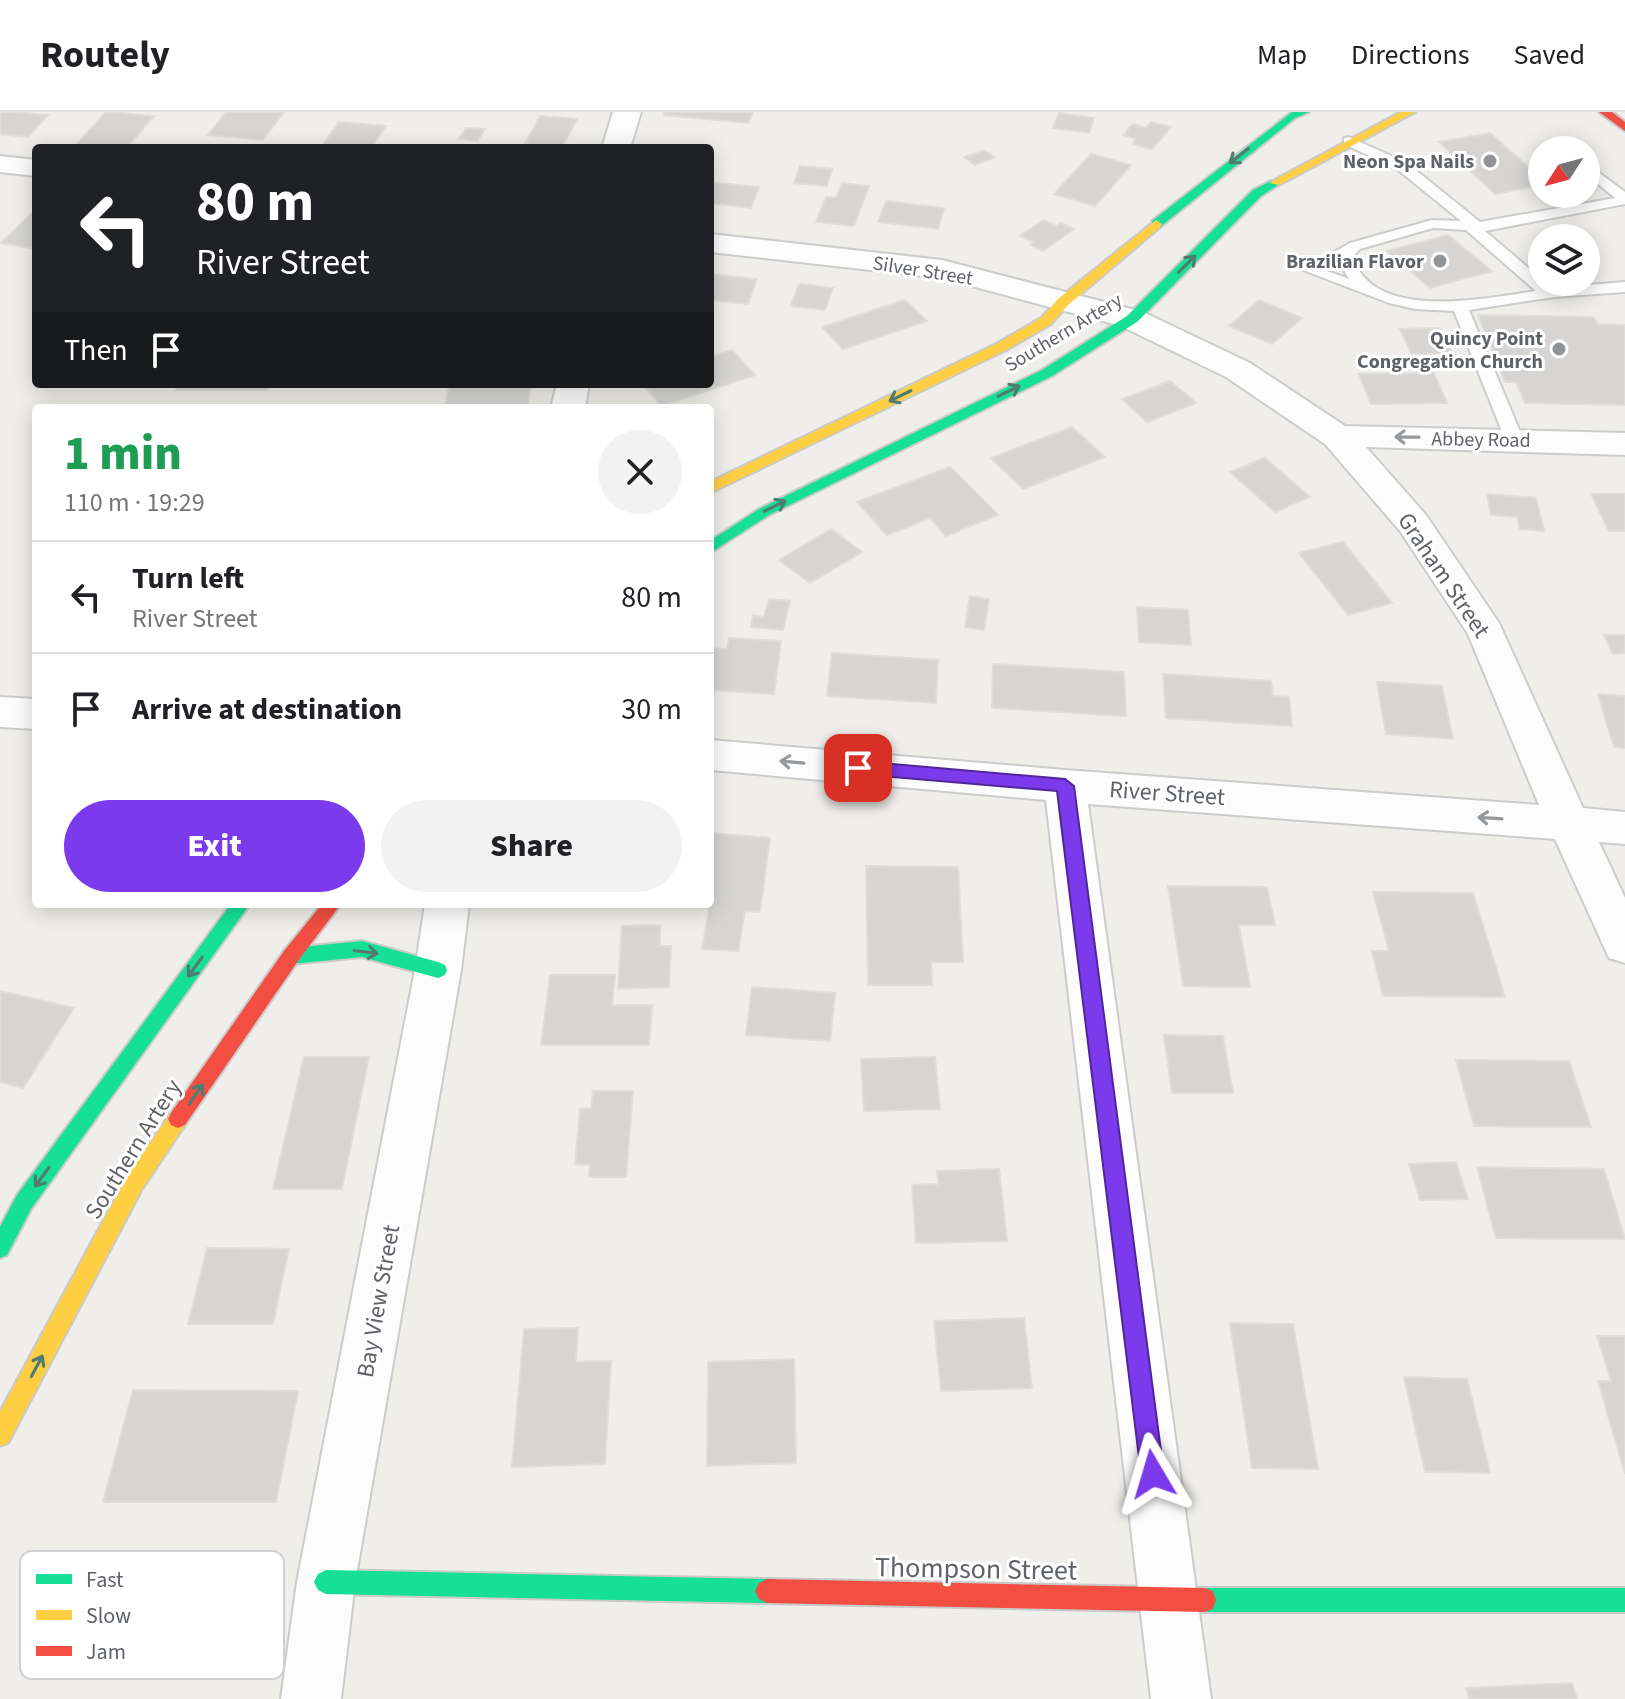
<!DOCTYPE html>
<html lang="en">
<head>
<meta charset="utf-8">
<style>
	body { margin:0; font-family:"Source Sans 3",sans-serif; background:#f2f2f2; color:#202124; height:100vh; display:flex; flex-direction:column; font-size:30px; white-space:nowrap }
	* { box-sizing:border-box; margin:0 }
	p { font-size:26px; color:#757577 }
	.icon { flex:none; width:44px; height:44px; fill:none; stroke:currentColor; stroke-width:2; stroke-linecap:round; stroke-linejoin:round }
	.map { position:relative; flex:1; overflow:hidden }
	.drawer { position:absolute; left:32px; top:292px; width:682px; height:504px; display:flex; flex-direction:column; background:#fff; border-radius:8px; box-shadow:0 4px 20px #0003 }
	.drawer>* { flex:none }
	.hud { position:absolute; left:32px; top:32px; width:682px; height:244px; border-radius:8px; box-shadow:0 4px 20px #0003; background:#202124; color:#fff; overflow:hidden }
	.needle { width:52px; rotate:234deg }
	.tools { position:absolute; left:1528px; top:24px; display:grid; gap:16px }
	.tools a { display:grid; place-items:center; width:72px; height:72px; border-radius:50%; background:#fff; box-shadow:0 4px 20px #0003; font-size:40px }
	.pin { position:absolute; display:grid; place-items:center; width:68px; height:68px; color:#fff; margin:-34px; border-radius:16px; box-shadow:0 4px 12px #0006 }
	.me { position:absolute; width:88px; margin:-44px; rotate:353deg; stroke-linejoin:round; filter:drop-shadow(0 0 6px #0008) }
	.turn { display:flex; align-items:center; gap:28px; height:168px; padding:0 32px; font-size:36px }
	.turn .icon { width:104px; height:104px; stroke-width:2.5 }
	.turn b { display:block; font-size:56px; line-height:68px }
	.then { display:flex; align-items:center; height:76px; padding:0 32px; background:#0003; gap:16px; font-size:30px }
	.round { display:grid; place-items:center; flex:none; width:84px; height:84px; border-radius:42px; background:#f2f2f2 }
	.headline { display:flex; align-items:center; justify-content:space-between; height:136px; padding:0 32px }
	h1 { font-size:48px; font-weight:800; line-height:60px; color:#1e9e55 }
	.button { display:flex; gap:16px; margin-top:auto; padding:16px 32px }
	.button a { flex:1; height:92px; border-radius:48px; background:#7c3aed; color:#fff; font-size:32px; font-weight:800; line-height:92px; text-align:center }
	.button a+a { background:#f2f2f2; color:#202124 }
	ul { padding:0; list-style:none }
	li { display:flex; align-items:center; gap:24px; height:112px; padding:0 32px; border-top:2px solid #e0e0e0 }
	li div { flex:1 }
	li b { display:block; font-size:30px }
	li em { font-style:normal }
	header { display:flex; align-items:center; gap:48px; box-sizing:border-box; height:112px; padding:0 40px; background:#fff; border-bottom:2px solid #e0e0e0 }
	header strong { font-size:38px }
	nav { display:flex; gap:44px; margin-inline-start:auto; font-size:28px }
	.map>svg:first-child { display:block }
	.building { fill:#d6d5d3; stroke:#deddd9; stroke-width:2 }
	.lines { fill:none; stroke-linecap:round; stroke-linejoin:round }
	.lane-casing { stroke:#cbcccc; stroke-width:4 }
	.street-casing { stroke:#cbcccc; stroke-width:4 }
	.fast-casing { stroke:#cacacb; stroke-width:4 }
	.slow-casing { stroke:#cacacb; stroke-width:4 }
	.jam-casing { stroke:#cacacb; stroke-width:4 }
	.lane { fill:#fdfcfc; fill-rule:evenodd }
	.street { fill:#fdfcfc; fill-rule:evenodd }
	.fast { fill:#16e098; fill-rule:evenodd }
	.slow { fill:#ffcf43; fill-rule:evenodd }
	.jam { fill:#f24e42; fill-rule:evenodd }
	.oneway { stroke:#507c72 }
	.oneway2 { stroke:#96999c }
	.route { fill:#7c3aed; stroke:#51269a; stroke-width:2 }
	.poi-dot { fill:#919496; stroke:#fff; stroke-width:3 }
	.labels { text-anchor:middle; stroke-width:6; stroke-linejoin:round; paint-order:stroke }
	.far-poi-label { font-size:20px; font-weight:bold; fill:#5f6368; stroke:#fff; text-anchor:end }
	.far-street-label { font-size:20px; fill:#5f6368; stroke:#fff }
	.street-label { font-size:24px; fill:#5f6368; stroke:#fff }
	.near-street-label { font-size:28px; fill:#5f6368; stroke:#fff }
	.key { fill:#fff; stroke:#cfd0d2; stroke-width:2 }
	.key-label { font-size:22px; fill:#5f6368 }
</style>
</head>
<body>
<header>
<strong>Routely</strong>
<nav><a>Map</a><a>Directions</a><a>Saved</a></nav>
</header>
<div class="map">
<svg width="1625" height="1587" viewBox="0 0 1625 1587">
	<rect width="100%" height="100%" fill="#efeeea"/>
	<g class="building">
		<path d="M0,0H11L48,3L28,25L0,22Z"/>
		<path d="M106,0L154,4L126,36H73Z"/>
		<path d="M226,0H284L263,28L208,23Z"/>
		<path d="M665,0H753L748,11L664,3Z"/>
		<path d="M1059,1L1094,6L1089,21L1053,16Z"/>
		<path d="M540,4L577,7L562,35L525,32Z"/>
		<path d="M339,10L386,14L371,36H321Z"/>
		<path d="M1151,10L1171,15L1152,37L1133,32L1136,27L1123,23L1133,12L1146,16Z"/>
		<path d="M466,16L485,17L477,29L459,27Z"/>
		<path d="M1490,21L1542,67V73L1495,82L1439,30Z"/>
		<path d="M984,38L995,45L975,53L964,45Z"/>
		<path d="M1091,42L1131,53L1095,94L1054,82Z"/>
		<path d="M800,54L832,57L827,74L794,71Z"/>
		<path d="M710,70L759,75L751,96L710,91Z"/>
		<path d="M842,71L869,74L854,114L816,110L826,85L836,86Z"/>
		<path d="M886,89L944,96L938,117L878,110Z"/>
		<path d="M36,97V137L1,131Z"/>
		<path d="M1044,108L1056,114L1060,111L1074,117L1043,139L1030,133L1034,130L1020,124Z"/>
		<path d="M1448,123L1492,159L1430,176L1387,139Z"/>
		<path d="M710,162L757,167L748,192L710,188Z"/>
		<path d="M799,172L833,176L825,198L791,194Z"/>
		<path d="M905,188L927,209L843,237L822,215Z"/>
		<path d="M1259,188L1302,206L1272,232L1229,214Z"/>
		<path d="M1478,203L1594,205L1597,212L1625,213V293L1525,291L1516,270H1505Z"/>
		<path d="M1440,216L1452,241L1412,242L1400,217Z"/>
		<path d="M732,238L755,263L661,294L643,272H710V245Z"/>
		<path d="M1434,261L1447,291L1371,292L1359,262Z"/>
		<path d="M1170,269L1196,291L1147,310L1122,287Z"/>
		<path d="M179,272H269L267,278H176Z"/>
		<path d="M450,272H531L527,296H444Z"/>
		<path d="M1072,315L1105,345L1023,377L991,346Z"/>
		<path d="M1265,346L1310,385L1275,400L1230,360Z"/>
		<path d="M950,355L998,403L946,424L930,406L887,423L857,390Z"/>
		<path d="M1487,382L1536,386L1544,419L1520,417L1517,405L1491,403Z"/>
		<path d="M1591,382H1625V419H1609Z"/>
		<path d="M831,417L862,440L810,471L779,448Z"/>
		<path d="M1343,430L1392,491L1348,503L1299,441Z"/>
		<path d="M970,484L989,487L984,518L965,515Z"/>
		<path d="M769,487L790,489L783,518L751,515L753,503L764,505Z"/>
		<path d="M1137,495L1188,498L1191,533L1139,530Z"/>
		<path d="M1604,523H1625V541L1613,542Z"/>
		<path d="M729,526L781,529L774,582L710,578V536L727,537Z"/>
		<path d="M832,541L938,548L936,591L827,584Z"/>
		<path d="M993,552L1124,560L1126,604L992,596Z"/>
		<path d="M1163,562L1271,569L1273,584L1289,585L1292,614L1166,606Z"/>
		<path d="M1377,570L1442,574L1453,627L1386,622Z"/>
		<path d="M1598,582L1625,584V636L1614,635Z"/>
		<path d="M710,721L770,726L760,800L745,799L738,839L702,837L709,796L688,794L710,792Z"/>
		<path d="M866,754L958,755L963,850H931L932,873H868Z"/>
		<path d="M1168,774L1267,775L1275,813H1239L1250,875L1183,874Z"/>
		<path d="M1373,780L1473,781L1505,885L1383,884L1372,839H1389Z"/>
		<path d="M660,813V834H671L669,875L618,877L622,814Z"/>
		<path d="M550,863H615L612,893H652L649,933H541Z"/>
		<path d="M752,875L835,881L830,929L746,923Z"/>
		<path d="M0,879L74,896L23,976L0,970Z"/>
		<path d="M1164,923L1223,924L1233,981H1172Z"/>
		<path d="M304,945H369L342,1077H273Z"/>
		<path d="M935,945L940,997L864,999L861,947Z"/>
		<path d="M1456,948L1569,949L1591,1015L1474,1014Z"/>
		<path d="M593,979H633L626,1065H589L590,1053L575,1052L580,997L591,996Z"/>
		<path d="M1456,1050L1468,1087L1420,1088L1409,1052Z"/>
		<path d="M1477,1055L1604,1057L1625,1127L1496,1126Z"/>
		<path d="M999,1057L1007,1129L916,1131L912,1073L939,1072L937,1059Z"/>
		<path d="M207,1136L289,1137L273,1212H188Z"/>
		<path d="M1024,1206L1032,1276L941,1279L934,1209Z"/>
		<path d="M1230,1211L1293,1212L1318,1357L1252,1356Z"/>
		<path d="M578,1216L576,1250L611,1249L605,1352L512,1355L524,1217Z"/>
		<path d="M1597,1224H1625V1362L1598,1269H1611Z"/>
		<path d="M794,1247L796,1351L707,1354L708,1250Z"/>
		<path d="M1404,1265L1467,1267L1490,1361L1425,1360Z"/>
		<path d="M133,1278L298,1279L276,1390H103Z"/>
		<path d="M1572,1571L1577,1587H1469L1466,1576Z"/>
	</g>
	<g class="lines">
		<defs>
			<g id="lane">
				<path d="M1349,25L1407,51L1480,110L1615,86L1586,62V51L1625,80V92L1485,119L1552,176L1625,170V180L1554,185L1469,198L1523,327L1520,331H1508L1505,327L1454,199L1415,197L1389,191L1303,158L1350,131L1432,108L1461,109L1397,57L1344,32V26ZM1433,116L1466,118L1536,179C1487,186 1371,211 1353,144L1360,137ZM1339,150L1349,167L1324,158Z"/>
				<path d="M1556,27L1572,38H1556L1549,31Z"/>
			</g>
			<g id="street">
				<path d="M613,0H641L630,36H602Z"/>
				<path d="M0,44L36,48V64L0,60Z"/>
				<path d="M710,122L942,148L1143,200L1250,251L1345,314L1625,321V343L1366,335L1426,403L1499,511L1583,696L1625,700V732L1599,730L1625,786V851L1609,846L1555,727L1088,692L1211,1587H1151L1046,688L710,658V628L1065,658L1539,693L1468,522L1400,419L1325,332L1226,265L1121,214L941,166L710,140Z"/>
				<path d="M557,272H589L585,296H551Z"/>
				<path d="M0,585L36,587V617L0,615Z"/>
				<path d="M425,792H469L461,858L355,1470L341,1587H281L297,1470L415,858Z"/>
			</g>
			<g id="fast">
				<path d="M1292,0H1309L1295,6L1160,115H1152V109Z"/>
				<path d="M1271,69L1281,71L1261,84L1137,210L1052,264L769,403L710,441V429L759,397L1042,258L1127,204L1253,78Z"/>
				<path d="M231,792H250L31,1097L7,1143L0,1146V1115L17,1083Z"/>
				<path d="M362,829L438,850L445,853L447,858L445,863L438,866L362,845L291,852L284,849L282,844L284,839L291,836Z"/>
				<path d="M326,1458L767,1467L775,1471L779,1479L775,1487L767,1491L326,1482L318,1478L314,1470L318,1462Z"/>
				<path d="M1204,1476H1625V1500H1204L1195,1497L1192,1488L1195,1479Z"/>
			</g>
			<g id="slow">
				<path d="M1401,0H1415L1279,73L1269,71Z"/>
				<path d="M1156,108L1162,112L1160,115L1068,193L1051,212L1006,238L710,381V370L996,232L1041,206L1058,187Z"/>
				<path d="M178,998L185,1001L188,1007L185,1013L142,1077L8,1331L0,1334V1300L128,1063L171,1001Z"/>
			</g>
			<g id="jam">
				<path d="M1599,0H1612L1625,10V19Z"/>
				<path d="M322,792H341L298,849L185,1013L178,1016L171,1013L168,1007L171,1001L284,839Z"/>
				<path d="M767,1467L1204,1476L1213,1479L1216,1488L1213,1497L1204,1500L767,1491L759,1487L755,1479L759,1471Z"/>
			</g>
		</defs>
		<use href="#lane" class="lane-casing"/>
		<use href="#street" class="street-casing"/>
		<use href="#fast" class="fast-casing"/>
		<use href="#slow" class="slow-casing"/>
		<use href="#jam" class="jam-casing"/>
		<use href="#lane" class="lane"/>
		<use href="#street" class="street"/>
		<use href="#fast" class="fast"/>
		<use href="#slow" class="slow"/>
		<use href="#jam" class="jam"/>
	</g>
	<defs><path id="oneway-shaft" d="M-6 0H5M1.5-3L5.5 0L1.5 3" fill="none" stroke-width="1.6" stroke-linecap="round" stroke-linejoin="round" transform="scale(2)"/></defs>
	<g class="oneway">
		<use href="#oneway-shaft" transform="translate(1239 44) rotate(142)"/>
		<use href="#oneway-shaft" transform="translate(1187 152) rotate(-45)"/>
		<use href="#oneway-shaft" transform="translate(1009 279) rotate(-26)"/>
		<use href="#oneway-shaft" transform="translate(900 284) rotate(154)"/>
		<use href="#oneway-shaft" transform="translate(775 394) rotate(-26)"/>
		<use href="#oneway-shaft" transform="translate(366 840) rotate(7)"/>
		<use href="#oneway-shaft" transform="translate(195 855) rotate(126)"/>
		<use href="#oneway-shaft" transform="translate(196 982) rotate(-55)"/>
		<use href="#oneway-shaft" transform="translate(42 1065) rotate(126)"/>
		<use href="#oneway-shaft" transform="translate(37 1254) rotate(-62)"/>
	</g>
	<g class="oneway2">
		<use href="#oneway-shaft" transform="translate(1407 325) rotate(-179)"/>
		<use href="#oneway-shaft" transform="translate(792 650) rotate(-175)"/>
		<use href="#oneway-shaft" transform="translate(1490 706) rotate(-176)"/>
	</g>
	<path class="route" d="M858,649L1065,667L1074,674L1164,1362L1161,1371L1153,1374L1145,1371L1141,1362L1057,679L858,662L850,656Z"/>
	<g class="poi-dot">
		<circle cx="1490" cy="49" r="8"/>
		<circle cx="1440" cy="149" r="8"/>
		<circle cx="1559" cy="237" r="8"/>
	</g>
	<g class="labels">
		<g class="far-poi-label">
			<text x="1474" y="56">Neon Spa Nails</text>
			<text x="1424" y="156">Brazilian Flavor</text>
			<text x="1543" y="233">Quincy Point<tspan x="1543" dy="23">Congregation Church</tspan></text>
		</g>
		<g class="far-street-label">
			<text transform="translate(923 158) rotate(9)" y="7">Silver Street</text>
			<text transform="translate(1063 220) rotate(-31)" y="7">Southern Artery</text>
			<text transform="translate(1481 327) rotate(1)" y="7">Abbey Road</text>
		</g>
		<g class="street-label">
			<text transform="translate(1444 463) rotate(56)" y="8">Graham Street</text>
			<text transform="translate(1167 681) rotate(4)" y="8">River Street</text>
			<text transform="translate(133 1037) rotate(-58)" y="8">Southern Artery</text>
			<text transform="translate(378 1189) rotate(-80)" y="8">Bay View Street</text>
		</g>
		<g class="near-street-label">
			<text transform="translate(976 1456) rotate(1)" y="10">Thompson Street</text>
		</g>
	</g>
	<rect x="20" y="1439" width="264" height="128" rx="12" class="key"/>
	<rect x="36" y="1462" width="36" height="10" fill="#16e098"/>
	<rect x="36" y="1498" width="36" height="10" fill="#ffcf43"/>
	<rect x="36" y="1534" width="36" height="10" fill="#f24e42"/>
	<g class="key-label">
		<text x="86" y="1475">Fast</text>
		<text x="86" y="1511">Slow</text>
		<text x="86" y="1547">Jam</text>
	</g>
</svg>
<div class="tools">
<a><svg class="needle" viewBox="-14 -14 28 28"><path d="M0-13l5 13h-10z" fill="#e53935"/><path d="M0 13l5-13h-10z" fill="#757577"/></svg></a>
<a><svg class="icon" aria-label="layers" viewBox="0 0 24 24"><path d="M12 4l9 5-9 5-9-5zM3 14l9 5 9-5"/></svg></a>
</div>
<div class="pin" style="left:858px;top:656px;background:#d93025"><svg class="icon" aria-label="arrive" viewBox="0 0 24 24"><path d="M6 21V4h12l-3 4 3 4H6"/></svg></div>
<svg class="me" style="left:1153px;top:1362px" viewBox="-20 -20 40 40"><path d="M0-17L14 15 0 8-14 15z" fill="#7c3aed" stroke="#fff" stroke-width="4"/></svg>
<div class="hud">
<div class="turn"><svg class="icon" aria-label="left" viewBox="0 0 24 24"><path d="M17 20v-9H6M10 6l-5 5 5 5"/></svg><div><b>80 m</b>River Street</div></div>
<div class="then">Then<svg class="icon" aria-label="arrive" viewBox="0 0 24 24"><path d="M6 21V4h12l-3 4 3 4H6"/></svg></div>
</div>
<section class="drawer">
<div class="headline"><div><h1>1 min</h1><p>110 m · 19:29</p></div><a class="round"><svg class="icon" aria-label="close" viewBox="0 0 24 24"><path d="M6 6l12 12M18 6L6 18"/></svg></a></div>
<ul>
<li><svg class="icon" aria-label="left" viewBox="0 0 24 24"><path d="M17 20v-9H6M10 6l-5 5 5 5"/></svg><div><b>Turn left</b><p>River Street</p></div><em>80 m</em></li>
<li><svg class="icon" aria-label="arrive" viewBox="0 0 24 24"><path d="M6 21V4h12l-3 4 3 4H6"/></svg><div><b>Arrive at destination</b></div><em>30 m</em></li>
</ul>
<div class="button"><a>Exit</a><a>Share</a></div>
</section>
</div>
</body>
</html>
